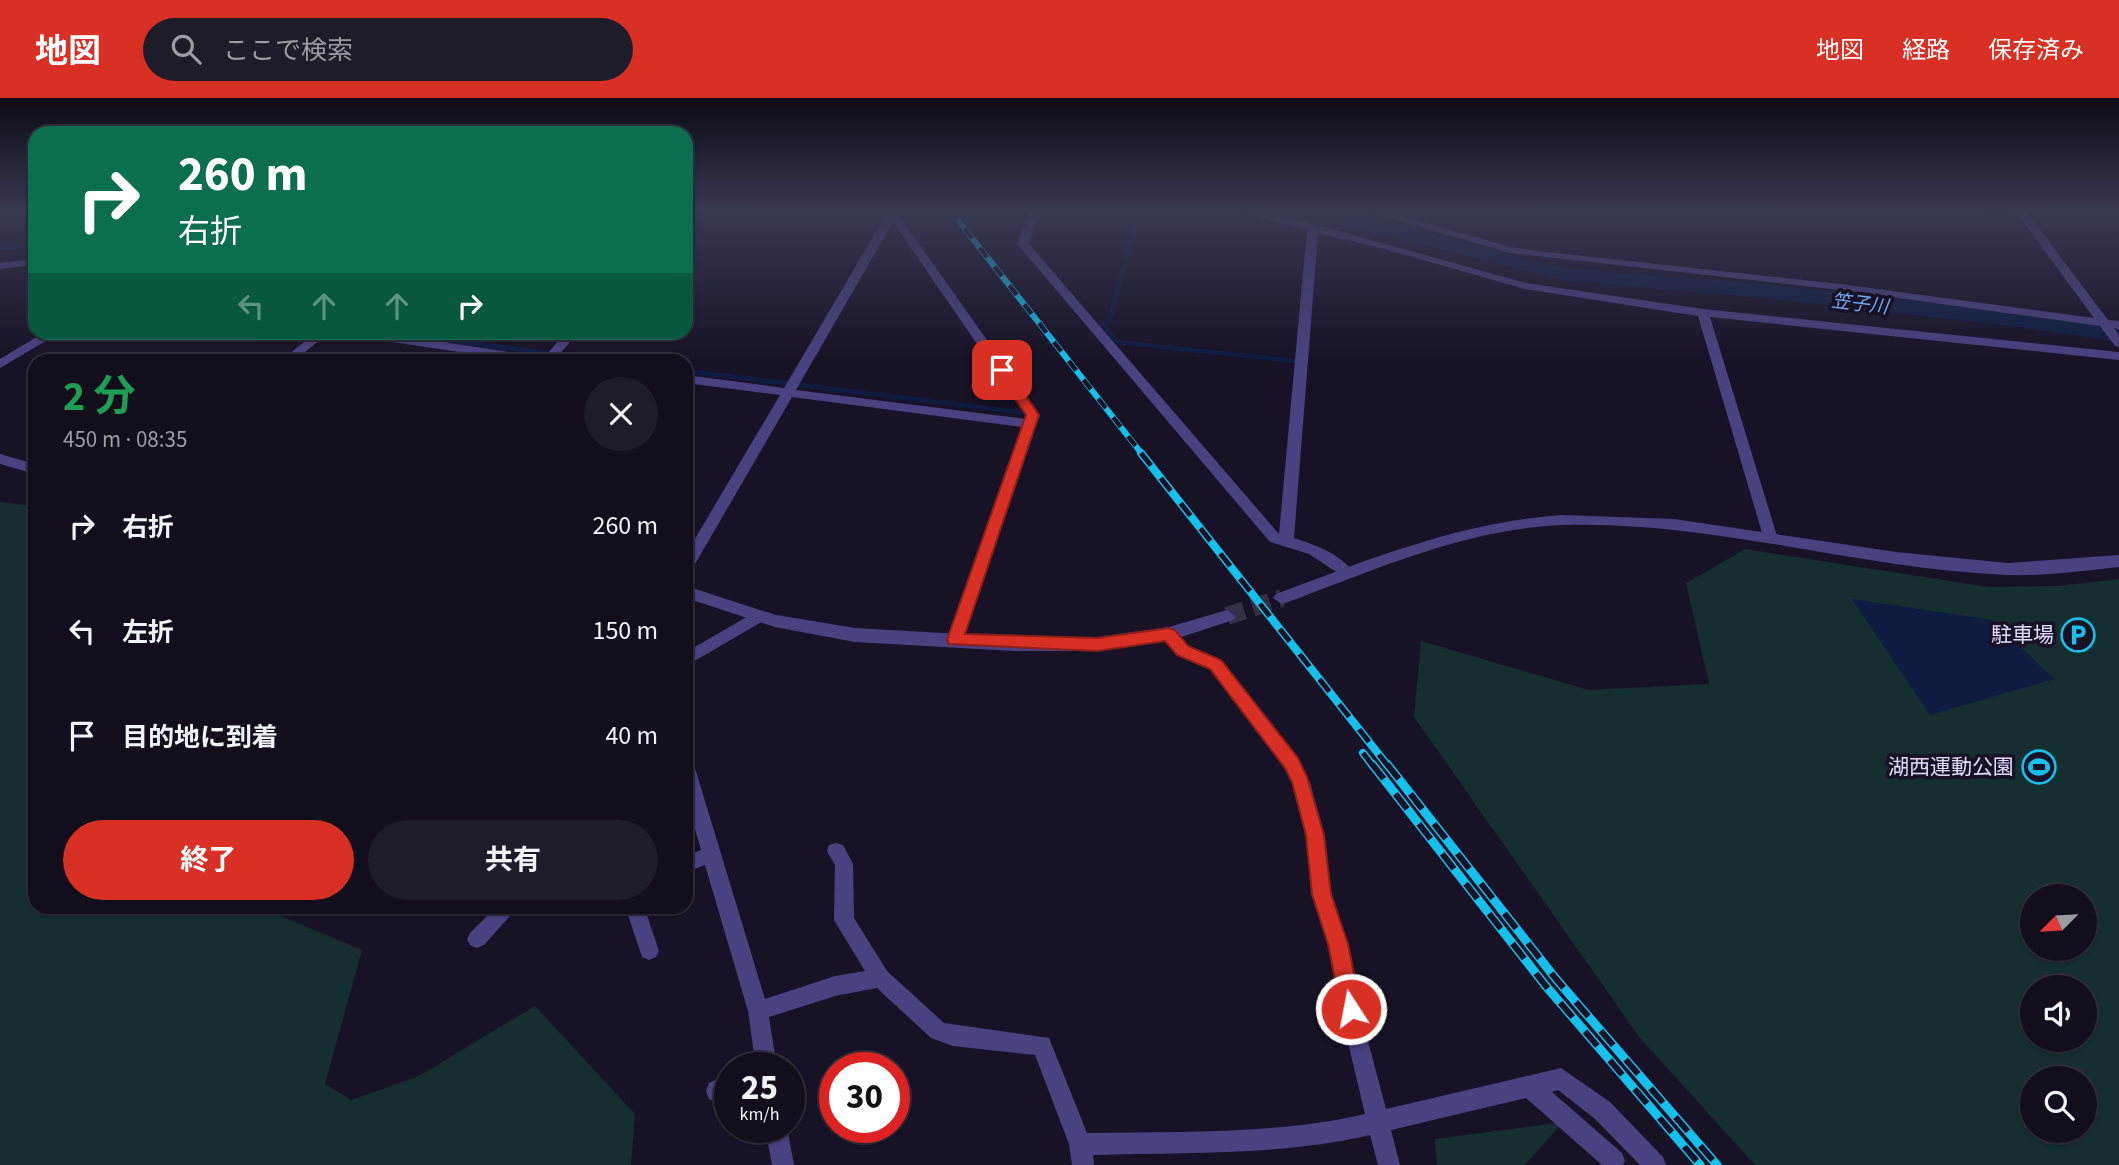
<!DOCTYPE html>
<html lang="ja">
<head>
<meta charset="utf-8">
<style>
	body { margin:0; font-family:"Source Sans 3","Noto Sans JP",sans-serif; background:#1f1c29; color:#f1f3f6; height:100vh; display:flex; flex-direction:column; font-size:26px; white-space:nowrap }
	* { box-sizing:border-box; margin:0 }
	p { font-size:23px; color:#9c9ca3 }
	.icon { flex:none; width:38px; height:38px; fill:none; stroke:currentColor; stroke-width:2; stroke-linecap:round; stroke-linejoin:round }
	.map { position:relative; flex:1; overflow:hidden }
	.side { position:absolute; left:28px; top:256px; width:665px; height:560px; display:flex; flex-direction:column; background:#120e1c; border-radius:21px; box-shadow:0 2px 5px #0004,0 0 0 2px #312e3b }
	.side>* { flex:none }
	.banner { position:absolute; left:28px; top:28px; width:665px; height:214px; border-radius:21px; box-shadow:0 2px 5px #0004,0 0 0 2px #312e3b; background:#0b6e4f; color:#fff; overflow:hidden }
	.needle { width:46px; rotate:246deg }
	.tools { position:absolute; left:2020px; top:786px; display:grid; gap:14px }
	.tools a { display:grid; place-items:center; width:77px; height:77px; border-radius:50%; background:#120e1c; box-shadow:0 2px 5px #0004,0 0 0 2px #312e3b; font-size:35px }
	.speed { position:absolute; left:714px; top:954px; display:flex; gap:14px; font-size:35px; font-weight:700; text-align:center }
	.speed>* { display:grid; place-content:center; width:91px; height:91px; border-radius:50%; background:#120e1c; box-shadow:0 2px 5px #0004,0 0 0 2px #312e3b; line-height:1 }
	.speed small { font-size:18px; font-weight:400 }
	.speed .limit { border:10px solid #d22; background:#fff; color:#111 }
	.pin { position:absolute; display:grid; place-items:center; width:60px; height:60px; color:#fff; margin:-30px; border-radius:14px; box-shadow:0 4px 10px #0006 }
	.me { position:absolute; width:77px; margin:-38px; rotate:349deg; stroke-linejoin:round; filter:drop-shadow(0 0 5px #0008) }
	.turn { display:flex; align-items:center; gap:24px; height:147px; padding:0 35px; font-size:32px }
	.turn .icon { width:91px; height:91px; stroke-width:2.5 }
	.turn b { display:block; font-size:49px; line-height:60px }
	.lanes { display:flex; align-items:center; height:66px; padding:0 35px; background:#0003; justify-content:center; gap:35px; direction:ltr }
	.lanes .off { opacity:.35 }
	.round { display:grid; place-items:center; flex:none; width:74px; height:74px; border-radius:37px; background:#1f1c29 }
	.head { display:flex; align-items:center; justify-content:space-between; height:119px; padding:0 35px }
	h1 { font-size:42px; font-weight:700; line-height:52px; color:#1e9e55 }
	.cta { display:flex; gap:14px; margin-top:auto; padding:14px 35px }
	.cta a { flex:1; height:80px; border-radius:42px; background:#d93025; color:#fff; font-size:28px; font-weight:700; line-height:80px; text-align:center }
	.cta a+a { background:#1f1c29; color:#f1f3f6 }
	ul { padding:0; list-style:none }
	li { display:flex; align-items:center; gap:21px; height:105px; padding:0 35px }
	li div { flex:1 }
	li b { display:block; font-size:26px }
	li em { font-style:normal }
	header { display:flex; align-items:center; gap:42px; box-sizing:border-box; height:98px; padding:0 35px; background:#d93025; color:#fff }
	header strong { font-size:33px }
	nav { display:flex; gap:38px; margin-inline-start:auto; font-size:24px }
	.search { width:490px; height:63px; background:#1f1c29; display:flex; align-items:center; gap:18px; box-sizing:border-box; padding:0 24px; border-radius:38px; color:#9c9ca3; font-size:26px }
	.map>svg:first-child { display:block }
	.green { fill:#152e30; fill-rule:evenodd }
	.water { fill:#0f1c42 }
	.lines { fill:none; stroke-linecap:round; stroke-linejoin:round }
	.stream { stroke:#0f1c42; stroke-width:4.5 }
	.river { fill:#0f1c42; fill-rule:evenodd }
	.tertiary-tunnel { stroke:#363046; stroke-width:18; stroke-dasharray:18 9; stroke-linecap:butt }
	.minor { fill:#4a4181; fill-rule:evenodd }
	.tertiary { fill:#4a4181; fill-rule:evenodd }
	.rail-far2-casing { stroke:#17bfeb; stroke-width:6 }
	.rail-far1-casing { stroke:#17bfeb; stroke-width:8 }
	.rail-casing { stroke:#17bfeb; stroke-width:9 }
	.rail-far2 { stroke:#181226; stroke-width:4.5; stroke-dasharray:12; stroke-linecap:butt }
	.rail-far1 { stroke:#181226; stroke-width:5; stroke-dasharray:16; stroke-linecap:butt }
	.rail { stroke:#181226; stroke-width:6; stroke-dasharray:19; stroke-linecap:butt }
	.route { fill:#d93025; stroke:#8d1f18; stroke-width:2 }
	.labels { text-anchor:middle; stroke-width:7; stroke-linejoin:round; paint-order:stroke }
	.far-water-label { font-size:19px; font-style:italic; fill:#71a9f3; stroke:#181226 }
	.poi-label { font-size:21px; fill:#e2dafc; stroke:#181226; text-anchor:end }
</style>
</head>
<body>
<header>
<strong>地図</strong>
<div class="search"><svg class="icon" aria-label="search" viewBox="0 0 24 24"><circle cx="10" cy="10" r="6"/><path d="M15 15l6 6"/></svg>ここで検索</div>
<nav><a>地図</a><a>経路</a><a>保存済み</a></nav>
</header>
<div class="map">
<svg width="2119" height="1067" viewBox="0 0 2119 1067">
	<rect width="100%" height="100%" fill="#181226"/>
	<g class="green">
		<path d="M0,404L35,408V808L259,809L362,852L325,986L351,1002L419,978L535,908L635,1016L631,1067H0Z"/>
		<path d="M1745,451L1988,489L2058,488L2119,481V1067H1755L1640,940L1414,619L1421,543L1589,592L1709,586L1686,485ZM2032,798H2084V850H2032ZM2032,889H2084V942H2032ZM2032,980H2084V1032H2032Z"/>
		<path d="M1563,1024L1525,1067H1437L1435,1041Z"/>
	</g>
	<path class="water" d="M1852,501L1992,522L2054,581L1930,617Z"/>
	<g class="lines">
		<g class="stream">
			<path d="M1140,112L1110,221L1103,226L1117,244L1296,263"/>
			<path d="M0,150L35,147"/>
			<path d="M388,236L420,240"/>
			<path d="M418,239L604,262"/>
			<path d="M686,273L1026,315"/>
		</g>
		<path class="river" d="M1305,112H1339L1560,170L1764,186L2019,215L2119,230V244L2019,229L1764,200L1560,182L1308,116Z"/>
		<path class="tertiary-tunnel" d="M1227,518L1282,500"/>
		<g class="minor">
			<path d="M885,112H895L1040,317L963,542L955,548L947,542L1022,329L792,299L691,473L686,474V456L780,297L686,285V277L784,290L887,115ZM893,124L1026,317L1025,321L796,292Z"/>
			<path d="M1031,112H1041L1029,146L1279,436L1307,132L1229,112H1248L1313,126L1526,185L1703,211L2119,254V262L1710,219L1777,438L1770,443L1763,438L1698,218L1525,191L1377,149L1318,135L1294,440C1316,447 1341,456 1355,476L1347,481L1309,456L1270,444L1019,148L1017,146Z"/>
			<path d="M1362,112H1379L1511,149L1537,153L1840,186L2094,220L2019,118L1986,115L1981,112H2025L2108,222L2119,223V231L2114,230L2119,237V249L2115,248L2100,228L1840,192L1510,155Z"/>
			<path d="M35,161V167L0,171V165Z"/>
			<path d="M45,234H61L0,270V261Z"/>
			<path d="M316,234H330L295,262H282Z"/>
			<path d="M346,234H379L534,258L540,262H513L352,238Z"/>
			<path d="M566,234H579L554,262H542Z"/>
			<path d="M759,512L767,518L765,522L686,568V554Z"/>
			<path d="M1169,530L1175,532L1188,549L1222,563L1297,660L1310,684L1324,737L1330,795L1348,846L1365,932L1386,1011L1561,970L1610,1004L1663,1059L1666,1067H1640L1594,1020L1558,992L1552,994L1622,1055L1625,1063L1623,1067H1602L1526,1000L1391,1032L1400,1067H1378L1370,1037C1280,1058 1185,1054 1093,1057L1094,1067H1072L1069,1046L1035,957L953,948L931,940L877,890L835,898L769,919L777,970H756L748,913L705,767L686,774V758L701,752L686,700V663L692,665L695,670L765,901L835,878L865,873L834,822L835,767L827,753L829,747L836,745L843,747L853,766L854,820L887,873L944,925L1049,940L1087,1035C1179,1033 1275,1037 1365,1016L1345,932L1328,846L1312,795L1306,737L1292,684L1285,670L1210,571L1176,557L1161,536Z"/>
			<path d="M497,808H519L484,847L477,850L470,847L467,841L470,835Z"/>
			<path d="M625,808H644L659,853L656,859L649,862L642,859Z"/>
			<path d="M730,976V998L717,1004L709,1001L706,993L709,985Z"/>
			<path d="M765,1029H787L794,1067H772Z"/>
		</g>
		<g class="tertiary">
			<path d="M0,356L35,366V376L0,366Z"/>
			<path d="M1562,417L1674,421L1896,454L2008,465L2119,457V469C2082,473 2045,478 2008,477C1858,471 1712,422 1562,427C1466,431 1376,471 1288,504L1282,506L1273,500L1276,496C1370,461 1461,424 1562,417Z"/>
			<path d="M686,488L776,517L855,530L1014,539H1097L1169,529L1227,512L1236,518L1233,522L1169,543L1097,553H1014L855,544L775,529L686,500Z"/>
		</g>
		<defs>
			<path id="rail-far2" d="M950,112L1142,356"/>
			<g id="rail-far1">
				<path d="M1141,355L1388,668"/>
				<path d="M1363,655L1373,668"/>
			</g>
			<g id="rail">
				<path d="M1372,666L1545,887L1700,1067"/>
				<path d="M1387,666L1556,881L1717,1067"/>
			</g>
		</defs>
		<use href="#rail-far2" class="rail-far2-casing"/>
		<use href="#rail-far1" class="rail-far1-casing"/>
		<use href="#rail" class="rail-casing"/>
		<use href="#rail-far2" class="rail-far2"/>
		<use href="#rail-far1" class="rail-far1"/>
		<use href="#rail" class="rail"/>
	</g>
	<linearGradient id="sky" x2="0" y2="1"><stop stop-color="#0d0a15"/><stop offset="0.43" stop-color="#373952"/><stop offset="1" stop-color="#373952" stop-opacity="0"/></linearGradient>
	<rect width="2119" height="261" fill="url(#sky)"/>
	<path class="route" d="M997,269H1006L1039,317L965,536L1097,540L1169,530L1175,532L1188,548L1221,562L1298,660L1307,679L1324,737L1331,796L1348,846L1361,911L1358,918L1351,921L1344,918L1341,911L1328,846L1312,796L1306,737L1292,684L1285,670L1210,571L1177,557L1165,543L1097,553L949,546L947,542L1026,317L995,272Z"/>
	<defs>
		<symbol id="parking-ring" viewBox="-11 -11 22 22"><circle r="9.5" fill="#181226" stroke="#17bfeb" stroke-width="1.5"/><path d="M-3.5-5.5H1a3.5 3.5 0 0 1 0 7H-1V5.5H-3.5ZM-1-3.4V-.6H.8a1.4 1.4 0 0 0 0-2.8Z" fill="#17bfeb"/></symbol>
		<symbol id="stadium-ring" viewBox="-11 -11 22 22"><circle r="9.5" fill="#181226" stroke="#17bfeb" stroke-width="1.5"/><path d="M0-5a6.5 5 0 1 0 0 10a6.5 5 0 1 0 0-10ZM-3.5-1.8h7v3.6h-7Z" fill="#17bfeb"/></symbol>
	</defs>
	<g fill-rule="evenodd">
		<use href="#parking-ring" x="2059" y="518" width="38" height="38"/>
		<use href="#stadium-ring" x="2020" y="650" width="38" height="38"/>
	</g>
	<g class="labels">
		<g class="far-water-label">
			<text transform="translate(1860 205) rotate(7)" y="7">笠子川</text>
		</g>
		<g class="poi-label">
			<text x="2054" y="544">駐車場</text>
			<text x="2014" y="676">湖西運動公園</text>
		</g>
	</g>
</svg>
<div class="tools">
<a><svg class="needle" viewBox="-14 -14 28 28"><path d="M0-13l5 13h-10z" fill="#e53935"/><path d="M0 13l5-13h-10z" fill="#9c9ca3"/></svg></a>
<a><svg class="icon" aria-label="sound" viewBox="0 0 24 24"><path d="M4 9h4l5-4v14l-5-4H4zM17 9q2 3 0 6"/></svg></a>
<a><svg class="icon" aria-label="search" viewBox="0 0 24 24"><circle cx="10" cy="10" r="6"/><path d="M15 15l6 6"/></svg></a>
</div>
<div class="speed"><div>25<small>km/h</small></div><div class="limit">30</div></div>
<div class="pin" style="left:1002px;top:272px;background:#d93025"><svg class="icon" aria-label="arrive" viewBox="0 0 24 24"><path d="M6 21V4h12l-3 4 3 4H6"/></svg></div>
<svg class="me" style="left:1351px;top:911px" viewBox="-20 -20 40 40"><circle r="17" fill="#d93025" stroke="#fff" stroke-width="3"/><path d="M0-11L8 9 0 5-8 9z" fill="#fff"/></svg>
<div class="banner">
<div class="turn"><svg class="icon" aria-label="right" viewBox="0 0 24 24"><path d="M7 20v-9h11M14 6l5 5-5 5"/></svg><div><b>260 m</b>右折</div></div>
<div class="lanes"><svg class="icon off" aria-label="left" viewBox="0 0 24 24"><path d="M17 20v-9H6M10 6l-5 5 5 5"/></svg><svg class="icon off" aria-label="ahead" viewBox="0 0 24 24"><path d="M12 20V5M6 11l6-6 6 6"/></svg><svg class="icon off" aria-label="ahead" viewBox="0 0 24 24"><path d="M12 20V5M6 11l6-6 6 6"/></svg><svg class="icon" aria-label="right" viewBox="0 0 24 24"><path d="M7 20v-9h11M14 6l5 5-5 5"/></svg></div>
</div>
<section class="side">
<div class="head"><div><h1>2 分</h1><p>450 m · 08:35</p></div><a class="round"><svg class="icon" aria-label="close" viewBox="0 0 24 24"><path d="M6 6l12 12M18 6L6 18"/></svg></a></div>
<ul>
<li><svg class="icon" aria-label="right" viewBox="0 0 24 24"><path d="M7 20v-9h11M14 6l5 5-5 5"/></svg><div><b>右折</b></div><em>260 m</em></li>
<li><svg class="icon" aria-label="left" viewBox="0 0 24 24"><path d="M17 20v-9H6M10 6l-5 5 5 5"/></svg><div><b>左折</b></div><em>150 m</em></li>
<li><svg class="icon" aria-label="arrive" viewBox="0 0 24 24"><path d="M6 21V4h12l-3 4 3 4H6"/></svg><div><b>目的地に到着</b></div><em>40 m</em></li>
</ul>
<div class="cta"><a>終了</a><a>共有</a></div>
</section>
</div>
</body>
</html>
